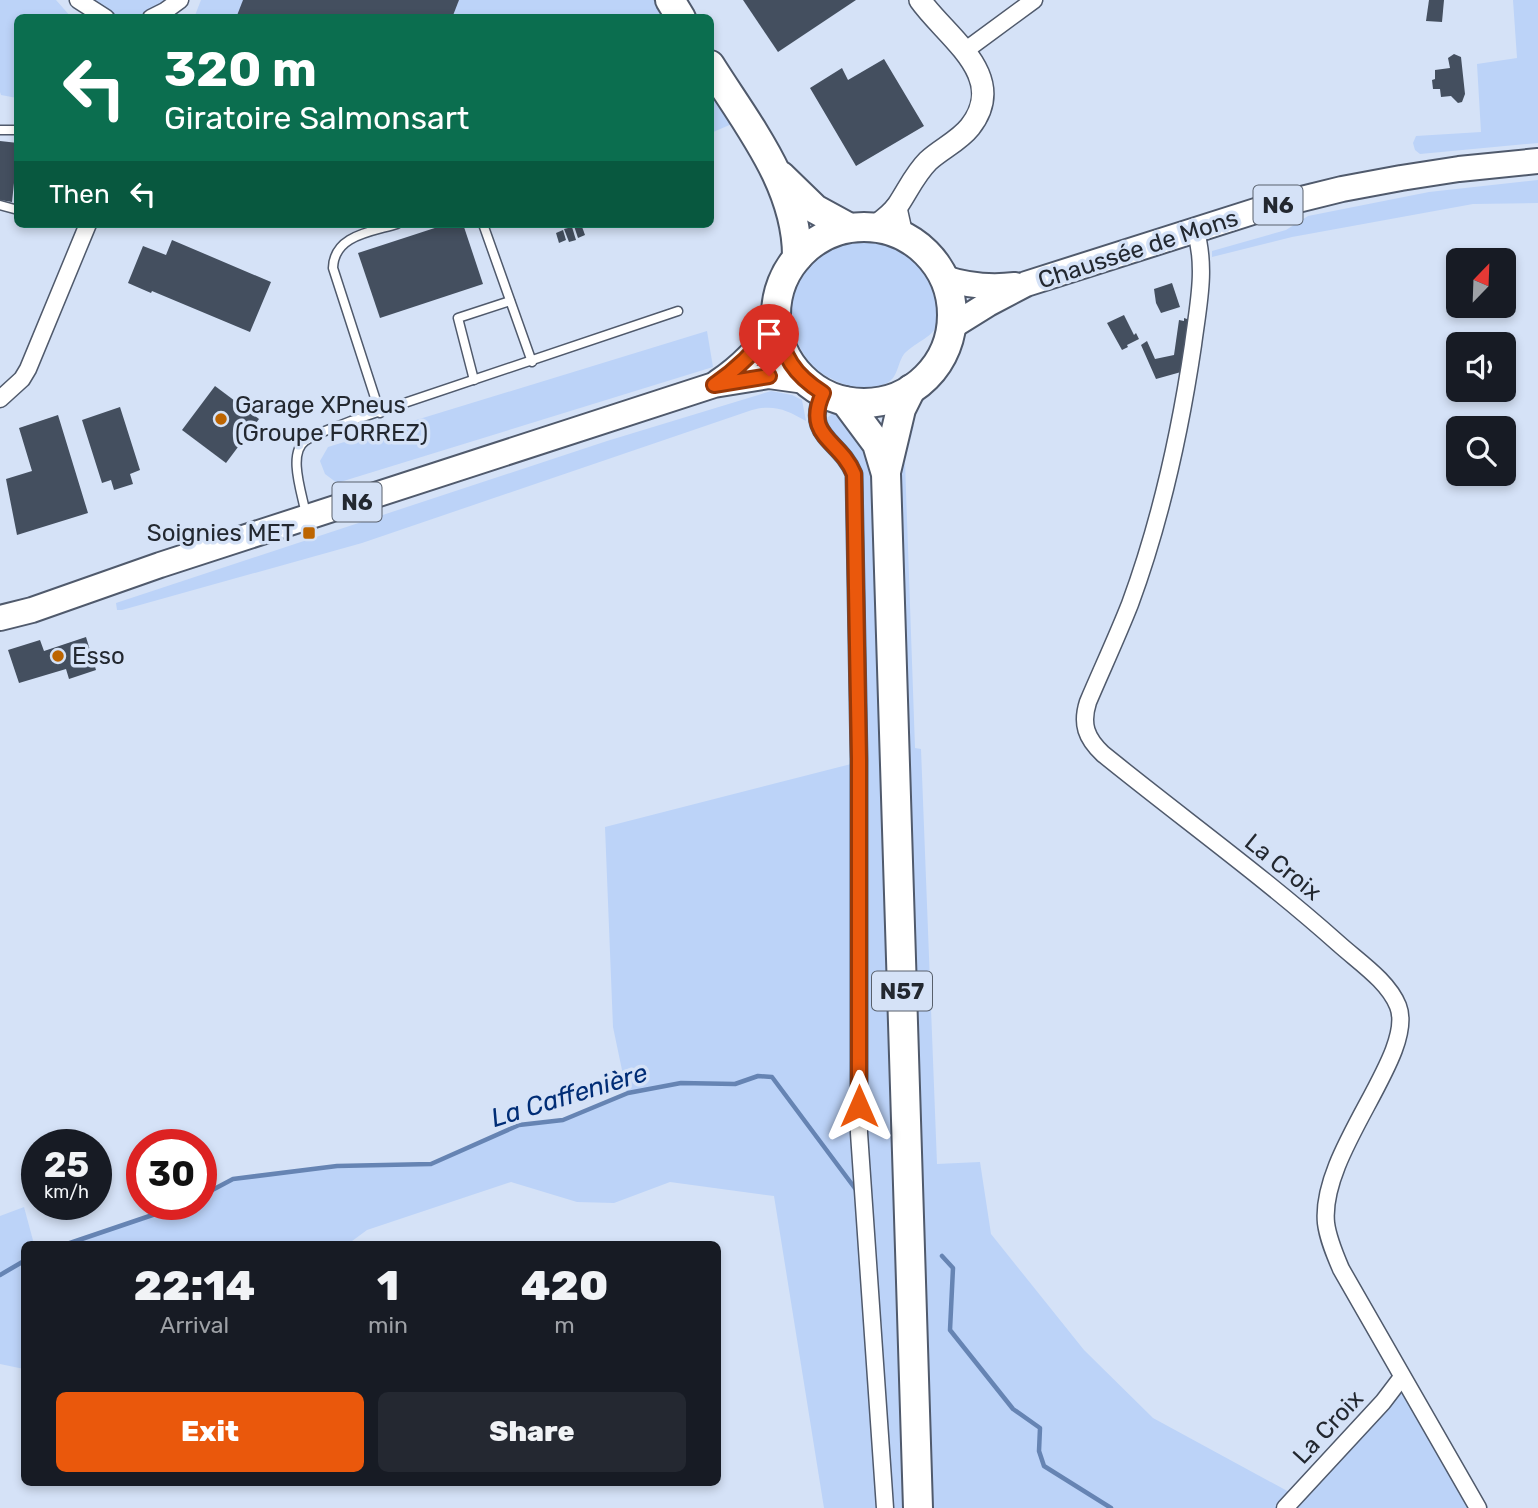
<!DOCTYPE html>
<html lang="en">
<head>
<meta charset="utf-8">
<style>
	body { margin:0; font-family:Rubik,sans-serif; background:#242831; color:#f1f3f6; height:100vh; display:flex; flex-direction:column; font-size:26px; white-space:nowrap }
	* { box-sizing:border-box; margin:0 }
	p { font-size:23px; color:#9ea1a6 }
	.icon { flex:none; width:38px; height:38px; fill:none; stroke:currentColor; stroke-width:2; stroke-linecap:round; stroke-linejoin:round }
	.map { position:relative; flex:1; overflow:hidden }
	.details { position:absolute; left:21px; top:1241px; width:700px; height:245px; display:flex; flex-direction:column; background:#171b24; border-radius:10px; box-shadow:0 4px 10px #0003 }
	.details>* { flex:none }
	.hud { position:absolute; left:14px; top:14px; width:700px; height:214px; border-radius:10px; box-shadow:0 4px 10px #0003; background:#0b6e4f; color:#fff; overflow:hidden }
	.needle { width:46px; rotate:23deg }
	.buttons { position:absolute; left:1446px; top:248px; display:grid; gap:14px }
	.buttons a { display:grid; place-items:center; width:70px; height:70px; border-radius:10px; background:#171b24; box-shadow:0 4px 10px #0003; font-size:35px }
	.speed { position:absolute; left:21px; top:1129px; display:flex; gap:14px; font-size:35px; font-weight:700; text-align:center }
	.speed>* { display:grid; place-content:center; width:91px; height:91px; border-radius:50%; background:#171b24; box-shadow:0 4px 10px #0003; line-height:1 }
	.speed small { font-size:18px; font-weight:400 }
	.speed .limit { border:10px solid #d22; background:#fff; color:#111 }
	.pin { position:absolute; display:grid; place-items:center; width:60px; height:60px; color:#fff; margin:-72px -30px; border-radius:50% 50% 50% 0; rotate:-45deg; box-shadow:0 0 7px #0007 }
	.pin .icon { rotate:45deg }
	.me { position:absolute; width:77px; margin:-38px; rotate:0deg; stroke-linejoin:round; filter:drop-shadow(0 0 5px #0008) }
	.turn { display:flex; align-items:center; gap:24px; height:147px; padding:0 35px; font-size:32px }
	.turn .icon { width:91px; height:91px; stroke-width:2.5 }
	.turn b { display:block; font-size:49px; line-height:60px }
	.then { display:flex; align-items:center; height:66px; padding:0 35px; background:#0003; gap:14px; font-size:26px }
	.eta { display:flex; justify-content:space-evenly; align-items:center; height:119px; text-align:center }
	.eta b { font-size:42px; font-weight:800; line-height:49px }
	.button { display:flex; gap:14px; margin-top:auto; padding:14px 35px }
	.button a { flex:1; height:80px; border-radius:10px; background:#ea580c; color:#fff; font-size:28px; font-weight:800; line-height:80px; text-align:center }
	.button a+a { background:#242831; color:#f1f3f6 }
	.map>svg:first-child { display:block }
	.green { fill:#bcd3f8 }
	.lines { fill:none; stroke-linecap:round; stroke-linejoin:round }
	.stream { stroke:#6684b3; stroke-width:4.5 }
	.building { fill:#444f5f }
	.lane-casing { stroke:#505a6c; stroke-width:11 }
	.street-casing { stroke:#505a6c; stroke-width:19 }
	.secondary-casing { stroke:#505a6c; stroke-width:24 }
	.primary-casing { stroke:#505a6c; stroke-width:28 }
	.highway-casing { stroke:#505a6c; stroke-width:32 }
	.lane { stroke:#fff; stroke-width:8 }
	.street { stroke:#fff; stroke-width:16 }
	.secondary { stroke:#fff; stroke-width:21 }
	.primary { stroke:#fff; stroke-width:24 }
	.highway { stroke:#fff; stroke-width:28 }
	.route-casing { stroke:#983908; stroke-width:18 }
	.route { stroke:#ea580c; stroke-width:12 }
	.poi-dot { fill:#bd6501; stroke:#d5e2f7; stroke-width:2.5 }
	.labels { text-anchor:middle; stroke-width:7; stroke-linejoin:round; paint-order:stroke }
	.shield { fill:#d5e2f7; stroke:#58606c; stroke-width:2 }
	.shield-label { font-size:23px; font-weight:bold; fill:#232830 }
	.street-label { font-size:24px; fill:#232830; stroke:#d5e2f7 }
	.poi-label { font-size:24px; fill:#232830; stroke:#d5e2f7; text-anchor:start }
	.water-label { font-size:26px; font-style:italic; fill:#002d76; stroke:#d5e2f7 }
</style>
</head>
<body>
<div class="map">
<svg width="1538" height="1508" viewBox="0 0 1538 1508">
	<rect width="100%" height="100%" fill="#d5e2f7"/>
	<g class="green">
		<path d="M0,0H56L71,17L18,18L17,98L1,95L0,92Z"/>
		<path d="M88,0H167C154,13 131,20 113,14C104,12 95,5 88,0Z"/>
		<path d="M201,0H657L668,18H194Z"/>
		<path d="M1513,0H1538V143L1420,154L1415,150L1413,143L1416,136L1481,132L1477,64L1517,58Z"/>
		<path d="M710,86L734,123L711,133H710Z"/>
		<path d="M1538,180V203L1473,204L1292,237L1212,257V251L1286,230L1308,216L1429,192Z"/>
		<path d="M865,240C903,242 932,268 937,306C938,313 939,321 936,327C932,337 913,344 904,354C899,361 898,371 893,378C885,388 869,388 858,387C847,387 838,382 828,377C786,353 779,291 816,259C831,246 847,242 865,240Z"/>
		<path d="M707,331L713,367L337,483L325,474L320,461L328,447Z"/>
		<path d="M771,391L792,395L802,400L806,421C787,410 774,404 752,410L362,543L122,610H117L116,603L607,441Z"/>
		<path d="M833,413L872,448L889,1084L906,1508H889L865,1134L861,471C857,465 854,456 849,451C840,439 829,435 827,418Z"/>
		<path d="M914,425L905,462L915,748L921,749L937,1164L980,1162L991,1234L1084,1350L1153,1418L1291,1493L1405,1364L1488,1508H933L916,1089L897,465L903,432Z"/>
		<path d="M855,763L857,1133L881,1508H824L774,1196L670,1182L614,1203L577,1202L511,1182L367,1230L348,1244H67L185,1204H201V1196L233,1179L337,1166L431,1164L519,1125L563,1120L627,1094L613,1027L605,827Z"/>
		<path d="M24,1207L34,1244H24V1369L0,1364V1216Z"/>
	</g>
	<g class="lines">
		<g class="stream">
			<path d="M201,1196L233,1179L337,1166L431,1164L519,1125L563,1120L628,1093L681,1083L735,1084L758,1076L772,1077L857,1191"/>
			<path d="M67,1244L185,1204"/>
			<path d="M942,1256L953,1268L950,1330L1013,1409L1040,1428L1039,1451L1044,1466L1111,1508"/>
			<path d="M0,1275L24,1261"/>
		</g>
	</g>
	<g class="building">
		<path d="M243,0H459L452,18H236Z"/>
		<path d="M743,0H856L778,52Z"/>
		<path d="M1429,0H1444L1442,22L1426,21Z"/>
		<path d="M1454,54L1461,57L1465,94L1462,102L1458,103L1451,96L1441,97L1440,89H1433L1432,80L1435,79V70L1450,68L1448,58Z"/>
		<path d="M884,59L924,126L856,166L810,88L842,68L848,80Z"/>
		<path d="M0,141L18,143V183H14L12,202L0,200Z"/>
		<path d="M447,224H463L483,284L380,318L358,253Z"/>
		<path d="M581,224L585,235L578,238L574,226Z"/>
		<path d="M572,227L576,240L569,242L564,229Z"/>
		<path d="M563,230L566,240L559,243L556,233Z"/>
		<path d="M172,240L271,282L250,332L152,291L151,293L128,283L143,246L166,255Z"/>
		<path d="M1172,283L1180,307L1161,313L1156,303L1154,289Z"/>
		<path d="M1124,315L1134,335L1136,333L1139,339L1127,345L1128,347L1122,350L1107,323Z"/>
		<path d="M1184,318L1190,320L1181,372L1156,379L1141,345L1147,341L1155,359L1174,355L1179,320L1184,321Z"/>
		<path d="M215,386L259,419L226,463L182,430Z"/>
		<path d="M120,407L140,470L130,474L133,484L114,490L111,480L102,483L82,420Z"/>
		<path d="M58,415L88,513L17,535L6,479L32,471L19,428Z"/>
		<path d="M86,637L96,670L69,679L66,669L19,683L8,650L40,640L44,651Z"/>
	</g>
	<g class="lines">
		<defs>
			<g id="lane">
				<path d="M0,130H18"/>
				<path d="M0,205L18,210"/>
				<path d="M483,224L532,362"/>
				<path d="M474,380L458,318L510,301"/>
				<path d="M380,413L333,268C334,235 371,232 397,224"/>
				<path d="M306,515C303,496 287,454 305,441C318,432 337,427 351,421L678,311"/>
			</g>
			<g id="street">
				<path d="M78,0L106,18"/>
				<path d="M151,18L165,11L180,0"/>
				<path d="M966,50L1034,0"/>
				<path d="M1195,229C1207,267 1198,306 1193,345C1180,433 1161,520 1130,604C1117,637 1102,669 1088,702C1081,724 1086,738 1103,754C1182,818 1264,877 1339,944C1359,962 1388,981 1398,1006C1417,1054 1319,1152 1326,1223C1328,1239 1335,1255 1341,1269L1478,1508"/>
				<path d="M823,393C803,437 840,439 854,474L859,759V1133L885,1508"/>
				<path d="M0,399L22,379L28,369L88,224"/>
				<path d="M1285,1508L1383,1402L1402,1377"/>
			</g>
			<g id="secondary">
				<path d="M896,208L902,235"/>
				<path d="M874,227C882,221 892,214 898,205C908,190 915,174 928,161C941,149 959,141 970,127C1010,76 946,37 920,0"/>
			</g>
			<g id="primary">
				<path d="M944,278C968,286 990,288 1015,285"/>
				<path d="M951,327L988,304L1026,284L1265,208L1342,189L1401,178L1459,169L1538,161"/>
				<path d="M718,382C742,366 760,347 776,323"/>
				<path d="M0,618L32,610L160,565L714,385L769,376L805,381"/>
			</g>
			<g id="highway">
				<path d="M670,0L681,18"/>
				<path d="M710,65C747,124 798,186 797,258"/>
				<path d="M781,176L815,209L848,227"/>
				<circle cx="864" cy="315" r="88"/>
				<path d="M845,401L877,444L886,474L918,1508"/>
				<path d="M886,472L901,409L911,389"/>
			</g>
		</defs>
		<use href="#lane" class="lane-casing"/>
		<use href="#street" class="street-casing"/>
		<use href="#secondary" class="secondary-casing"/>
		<use href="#primary" class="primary-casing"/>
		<use href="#highway" class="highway-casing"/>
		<use href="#lane" class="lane"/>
		<use href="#street" class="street"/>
		<use href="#secondary" class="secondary"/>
		<use href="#primary" class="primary"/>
		<use href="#highway" class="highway"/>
	</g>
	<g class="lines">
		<defs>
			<path id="route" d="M769,376L714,385C739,368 758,349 776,323C784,357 793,374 823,393C803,437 840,439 854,474L859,759V1106"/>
		</defs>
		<use href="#route" class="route-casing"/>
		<use href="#route" class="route"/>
	</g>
	<g class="poi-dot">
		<circle cx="221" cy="419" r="7"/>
		<rect x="302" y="526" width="14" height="14" rx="3.5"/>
		<circle cx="58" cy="656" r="7"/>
	</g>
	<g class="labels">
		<g class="shield">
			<rect x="1253.5" y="185.5" width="49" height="39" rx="5"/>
			<rect x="332.5" y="482.5" width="49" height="39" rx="5"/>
			<rect x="872" y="971.5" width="60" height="39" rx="5"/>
		</g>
		<g class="shield-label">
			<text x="1278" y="213">N6</text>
			<text x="357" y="510">N6</text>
			<text x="902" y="999">N57</text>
		</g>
		<g class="street-label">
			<text transform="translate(1138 249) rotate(-18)" y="8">Chaussée de Mons</text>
			<text transform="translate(1283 867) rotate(39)" y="8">La Croix</text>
			<text transform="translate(1328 1427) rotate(-47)" y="8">La Croix</text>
		</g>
		<g class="poi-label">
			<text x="235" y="413">Garage XPneus<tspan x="235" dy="28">(Groupe FORREZ)</tspan></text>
			<text x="295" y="541" text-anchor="end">Soignies MET</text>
			<text x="72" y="664">Esso</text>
		</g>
		<g class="water-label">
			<text transform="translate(569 1095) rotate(-17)" y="9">La Caffenière</text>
		</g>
	</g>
</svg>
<div class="buttons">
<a><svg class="needle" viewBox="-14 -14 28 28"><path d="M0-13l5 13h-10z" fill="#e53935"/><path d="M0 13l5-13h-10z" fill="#9ea1a6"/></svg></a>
<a><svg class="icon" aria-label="sound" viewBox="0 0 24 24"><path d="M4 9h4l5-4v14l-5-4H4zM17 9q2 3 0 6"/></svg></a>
<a><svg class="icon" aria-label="search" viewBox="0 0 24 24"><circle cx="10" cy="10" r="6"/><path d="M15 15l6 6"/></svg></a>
</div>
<div class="speed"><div>25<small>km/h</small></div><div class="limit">30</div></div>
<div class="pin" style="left:769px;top:376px;background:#d93025"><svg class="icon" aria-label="arrive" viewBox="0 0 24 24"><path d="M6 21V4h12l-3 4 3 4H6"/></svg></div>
<svg class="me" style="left:859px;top:1106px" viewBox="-20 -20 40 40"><path d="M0-17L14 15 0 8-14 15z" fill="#ea580c" stroke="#fff" stroke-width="4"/></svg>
<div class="hud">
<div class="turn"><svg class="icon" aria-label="left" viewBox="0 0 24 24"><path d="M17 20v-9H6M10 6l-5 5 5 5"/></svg><div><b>320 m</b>Giratoire Salmonsart</div></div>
<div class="then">Then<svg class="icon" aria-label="left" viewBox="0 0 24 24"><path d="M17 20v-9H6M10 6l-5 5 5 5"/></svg></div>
</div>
<section class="details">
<div class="eta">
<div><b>22:14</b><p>Arrival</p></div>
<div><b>1</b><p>min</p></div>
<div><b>420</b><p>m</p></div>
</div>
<div class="button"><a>Exit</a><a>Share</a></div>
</section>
</div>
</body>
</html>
